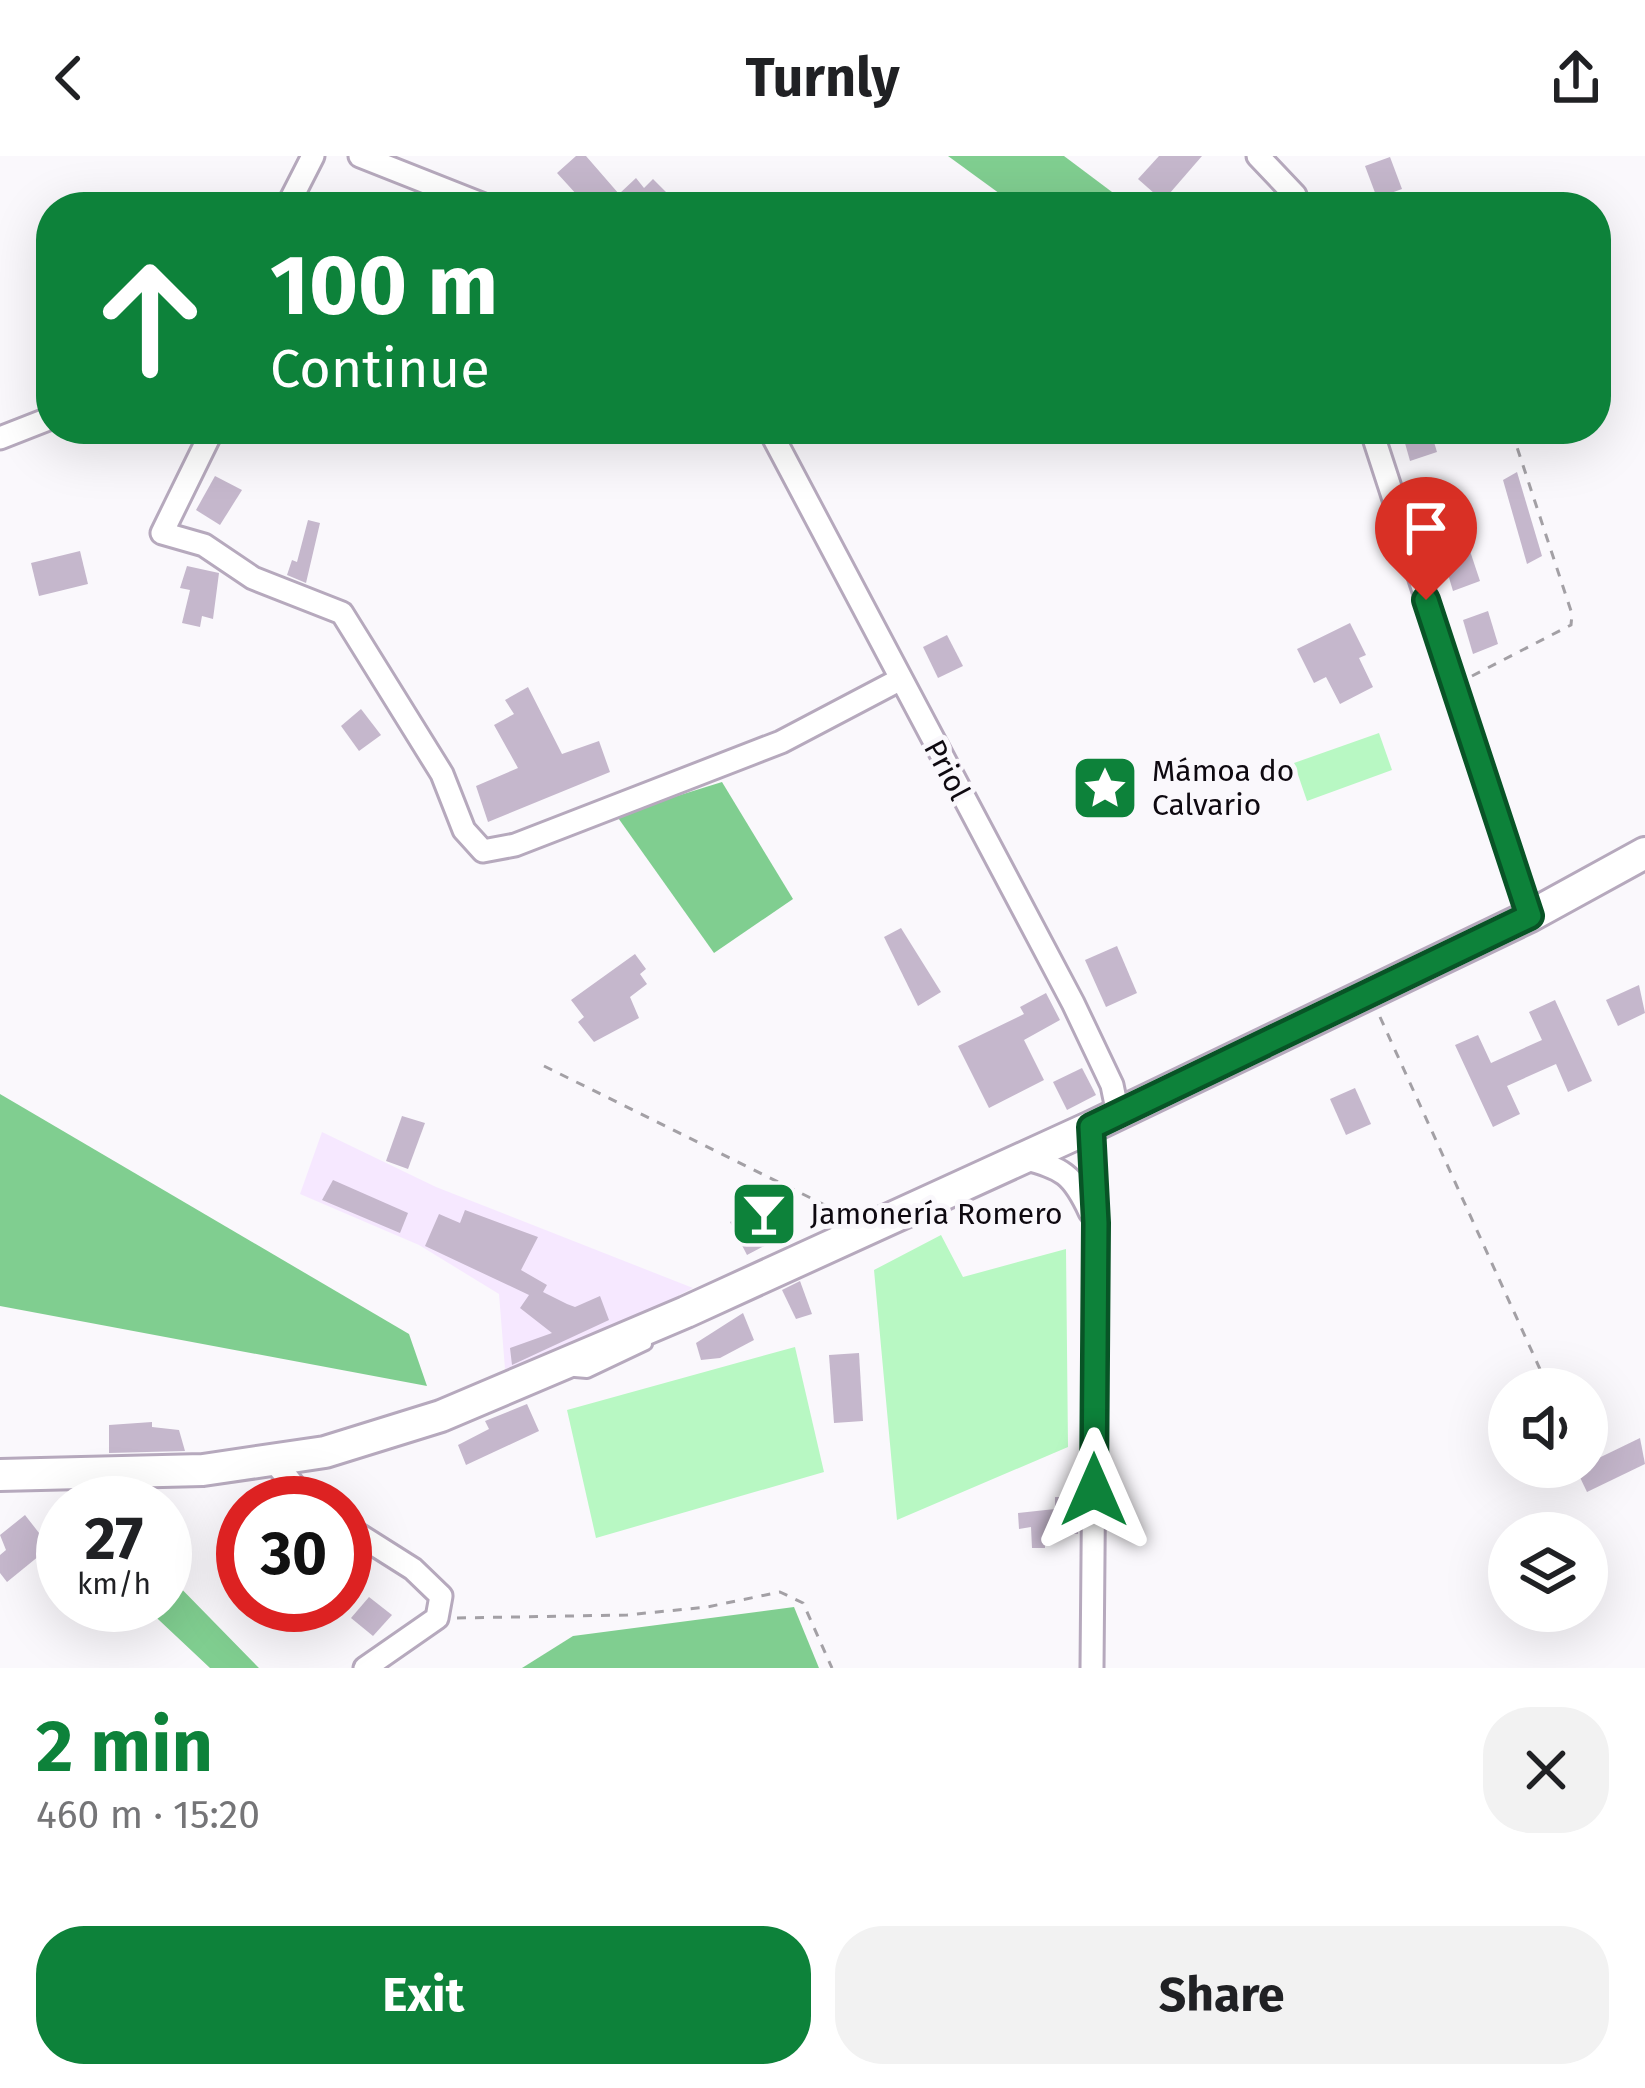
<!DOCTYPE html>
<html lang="en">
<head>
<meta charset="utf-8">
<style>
	body { margin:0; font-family:"Fira Sans",sans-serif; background:#f2f2f2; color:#202124; height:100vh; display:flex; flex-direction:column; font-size:45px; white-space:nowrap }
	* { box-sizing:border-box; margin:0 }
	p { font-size:39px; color:#757577 }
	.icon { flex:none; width:66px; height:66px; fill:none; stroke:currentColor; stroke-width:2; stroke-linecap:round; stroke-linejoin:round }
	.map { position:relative; height:1512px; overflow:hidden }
	.sheet { display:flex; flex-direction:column; background:#fff; flex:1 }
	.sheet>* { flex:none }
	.hud { position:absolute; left:36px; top:36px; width:1575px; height:252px; border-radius:48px; box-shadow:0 12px 48px #0002; background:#0d823a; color:#fff; overflow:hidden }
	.tools { position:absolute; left:1488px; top:1212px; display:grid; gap:24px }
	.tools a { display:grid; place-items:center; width:120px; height:120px; border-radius:50%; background:#fff; box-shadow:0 12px 48px #0002; font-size:60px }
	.speed { position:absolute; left:36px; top:1320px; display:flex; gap:24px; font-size:60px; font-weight:700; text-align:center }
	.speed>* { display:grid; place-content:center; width:156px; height:156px; border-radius:50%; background:#fff; box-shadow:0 12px 48px #0002; line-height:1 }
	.speed small { font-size:30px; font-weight:400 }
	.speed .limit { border:18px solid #d22; background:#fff; color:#111 }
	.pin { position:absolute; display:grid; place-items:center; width:102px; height:102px; color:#fff; margin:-123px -51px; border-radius:50% 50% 50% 0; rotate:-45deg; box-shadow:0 0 12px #0007 }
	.pin .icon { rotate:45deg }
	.me { position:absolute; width:132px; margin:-66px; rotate:0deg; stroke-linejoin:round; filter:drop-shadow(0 0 9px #0008) }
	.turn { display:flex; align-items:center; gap:42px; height:252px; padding:0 36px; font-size:54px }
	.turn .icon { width:156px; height:156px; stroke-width:2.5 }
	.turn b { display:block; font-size:84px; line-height:102px }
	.round { display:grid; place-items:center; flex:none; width:126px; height:126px; border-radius:48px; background:#f2f2f2 }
	.head { display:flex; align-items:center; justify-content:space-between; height:204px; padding:0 36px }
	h1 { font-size:72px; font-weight:700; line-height:90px; color:#0d823a }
	.primary-button { display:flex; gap:24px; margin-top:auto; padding:24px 36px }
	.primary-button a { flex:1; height:138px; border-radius:48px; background:#0d823a; color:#fff; font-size:48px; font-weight:700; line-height:138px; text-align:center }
	.primary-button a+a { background:#f2f2f2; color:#202124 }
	header { display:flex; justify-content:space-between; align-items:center; height:156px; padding:0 36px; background:#fff; font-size:54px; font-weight:700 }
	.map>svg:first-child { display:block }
	.built { fill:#f6e8ff }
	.green { fill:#b8f8c3 }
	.forest { fill:#80ce90 }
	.building { fill:#c5b7cc }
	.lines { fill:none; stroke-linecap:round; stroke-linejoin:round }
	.service-casing { stroke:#b6a9bd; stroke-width:16 }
	.minor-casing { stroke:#b6a9bd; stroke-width:27 }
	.secondary-casing { stroke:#b6a9bd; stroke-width:36 }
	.path { stroke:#a3a0a5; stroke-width:3; stroke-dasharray:9 9; stroke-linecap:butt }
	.service { stroke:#fff; stroke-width:10 }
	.minor { stroke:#fff; stroke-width:21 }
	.secondary { stroke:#fff; stroke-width:30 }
	.route-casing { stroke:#085426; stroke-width:30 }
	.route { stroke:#0d823a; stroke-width:21 }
	.labels { text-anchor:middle; stroke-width:10; stroke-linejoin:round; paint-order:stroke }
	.street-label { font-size:30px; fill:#0e0910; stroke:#faf8fc }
	.poi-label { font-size:30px; fill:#0e0910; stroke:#faf8fc; text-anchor:start }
</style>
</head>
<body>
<header><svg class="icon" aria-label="back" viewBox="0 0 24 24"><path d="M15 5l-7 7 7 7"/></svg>Turnly<svg class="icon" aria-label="share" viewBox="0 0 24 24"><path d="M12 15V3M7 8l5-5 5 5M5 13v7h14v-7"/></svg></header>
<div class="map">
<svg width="1645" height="1512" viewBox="0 0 1645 1512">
	<rect width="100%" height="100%" fill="#faf8fc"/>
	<path class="built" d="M322,976L436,1031L693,1132L587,1187L505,1213L499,1138L419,1089L300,1038Z"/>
	<g class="green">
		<path d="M1379,577L1392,614L1307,645L1294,607Z"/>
		<path d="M941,1079L963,1121L1066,1093L1068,1291L897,1364L874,1114Z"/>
		<path d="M795,1191L824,1316L596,1382L567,1254Z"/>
	</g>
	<g class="forest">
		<path d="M948,0H1064L1132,51H1018Z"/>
		<path d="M722,626L793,743L714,797L616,659Z"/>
		<path d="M0,938L409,1178L427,1230L0,1150Z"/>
		<path d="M165,1416L259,1512H210L143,1449H165Z"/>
		<path d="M794,1451L819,1512H522L573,1480Z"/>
	</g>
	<g class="building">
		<path d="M576,0H586L619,38L636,22L644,32L653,23L666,36L652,51H588L557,17Z"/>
		<path d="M1159,0H1202L1163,45L1138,23Z"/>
		<path d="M1390,1L1402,33L1377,42L1365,10Z"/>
		<path d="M1401,273H1430L1437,296L1410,305Z"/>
		<path d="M1517,316L1542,400L1527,408L1503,324Z"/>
		<path d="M215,320L242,334L220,369L196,354Z"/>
		<path d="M1446,328L1456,362L1432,370L1422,336Z"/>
		<path d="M308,364L320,367L306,427L287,419L292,404L297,406Z"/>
		<path d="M1468,389L1480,425L1453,435L1442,398Z"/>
		<path d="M80,395L88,428L39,440L31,407Z"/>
		<path d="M187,410L219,417L213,463L202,460L200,471L182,467L190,434L180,432Z"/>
		<path d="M1488,455L1498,488L1473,498L1463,464Z"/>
		<path d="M1350,467L1366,499L1359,502L1373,531L1340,548L1326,521L1314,527L1297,493Z"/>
		<path d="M947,479L963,510L938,522L923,491Z"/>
		<path d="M528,531L562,598L599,585L610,616L488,666L476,630L518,612L494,569L514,558L505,544Z"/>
		<path d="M361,553L381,579L359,595L341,570Z"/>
		<path d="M901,772L941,836L918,850L884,781Z"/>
		<path d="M1117,790L1137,837L1106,851L1085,804Z"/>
		<path d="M635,798L646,813L640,818L647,828L630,841L639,862L594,886L578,866L584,861L571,844Z"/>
		<path d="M1639,829L1645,857L1618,870L1606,844Z"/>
		<path d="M1046,837L1060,864L1024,884L1044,924L989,952L958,890L1024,858L1020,851Z"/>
		<path d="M1555,844L1592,925L1568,936L1556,908L1507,930L1520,958L1493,971L1455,889L1478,879L1491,907L1542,884L1529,856Z"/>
		<path d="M1082,912L1096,939L1067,954L1053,926Z"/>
		<path d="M1355,932L1371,968L1346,979L1330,943Z"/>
		<path d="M402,960L425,967L408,1013L386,1005Z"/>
		<path d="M333,1024L408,1057L400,1077L322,1044Z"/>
		<path d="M758,1029L787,1078L747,1099L730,1066L750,1056L741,1038Z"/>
		<path d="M465,1054L538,1081L521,1114L547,1129L543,1136L567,1148L575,1151L600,1140L609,1164L512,1209L510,1192L552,1177L520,1152L529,1139L425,1090L439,1058L460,1067Z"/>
		<path d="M800,1125L812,1158L796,1163L782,1134Z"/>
		<path d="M743,1157L754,1184L720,1202L701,1204L696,1187Z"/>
		<path d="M859,1197L863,1265L834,1267L829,1199Z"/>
		<path d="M527,1248L539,1275L466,1309L458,1289L489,1273L485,1265Z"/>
		<path d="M152,1266V1271L179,1274L185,1295L109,1297V1269Z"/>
		<path d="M1640,1282L1645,1308L1587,1336L1576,1313Z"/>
		<path d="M1055,1341H1079L1078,1378L1045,1377V1392H1032L1031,1371L1019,1373L1018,1357L1055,1353Z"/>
		<path d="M25,1359L50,1391L7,1426L0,1417V1399L6,1394L0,1379Z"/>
		<path d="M369,1441L392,1459L373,1480L351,1462Z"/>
	</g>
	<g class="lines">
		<defs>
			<path id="service" d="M575,1215L587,1216L646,1188"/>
			<g id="minor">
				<path d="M360,0L489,51"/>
				<path d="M1258,0L1295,39L1299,51"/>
				<path d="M287,51L313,0"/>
				<path d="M213,273L162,377L204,389L253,422L342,457L442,618L464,674L483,695L515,689L781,586L899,524"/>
				<path d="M769,273L1073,847L1112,929L1118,958"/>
				<path d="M1371,273L1530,760"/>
				<path d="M0,282L51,262"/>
				<path d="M1091,971L1096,1067L1092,1512"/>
				<path d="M1023,1002C1063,1013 1072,1017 1090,1056"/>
				<path d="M273,1304L308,1347"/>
				<path d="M345,1370L413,1413L441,1440L437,1462L365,1512"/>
			</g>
			<path id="secondary" d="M0,1319L203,1314L325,1296L441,1260L686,1156L1091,971L1530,760L1645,697"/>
		</defs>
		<use href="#service" class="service-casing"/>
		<use href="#minor" class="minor-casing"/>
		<use href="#secondary" class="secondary-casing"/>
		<g class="path">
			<path d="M1472,520L1571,469L1572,458L1511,273"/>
			<path d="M1380,861L1549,1233"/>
			<path d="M544,910L843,1058"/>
			<path d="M457,1462L627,1459L707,1451L780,1436L803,1447L832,1512"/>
		</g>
		<use href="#service" class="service"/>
		<use href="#minor" class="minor"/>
		<use href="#secondary" class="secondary"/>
	</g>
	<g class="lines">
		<defs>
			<path id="route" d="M1094,1334L1096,1067L1091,971L1530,760L1426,444"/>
		</defs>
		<use href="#route" class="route-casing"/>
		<use href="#route" class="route"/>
	</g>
	<defs>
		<symbol id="sight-square" viewBox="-11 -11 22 22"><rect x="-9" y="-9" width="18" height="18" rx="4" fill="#0d823a" stroke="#faf8fc"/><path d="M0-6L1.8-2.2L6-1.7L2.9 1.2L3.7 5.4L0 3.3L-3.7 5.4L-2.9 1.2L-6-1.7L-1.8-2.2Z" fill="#fff"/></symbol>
		<symbol id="bar-square" viewBox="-11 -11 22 22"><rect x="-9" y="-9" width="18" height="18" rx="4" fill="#0d823a" stroke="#faf8fc"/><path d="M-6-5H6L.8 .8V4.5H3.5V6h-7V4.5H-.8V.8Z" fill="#fff"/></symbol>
	</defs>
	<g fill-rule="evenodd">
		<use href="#sight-square" x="1067" y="594" width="76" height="76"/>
		<use href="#bar-square" x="726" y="1020" width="76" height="76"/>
	</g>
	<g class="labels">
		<g class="street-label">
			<text transform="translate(947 614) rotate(62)" y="10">Priol</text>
		</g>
		<g class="poi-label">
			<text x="1152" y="625">Mámoa do<tspan x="1152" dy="34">Calvario</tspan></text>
			<text x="810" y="1068">Jamonería Romero</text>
		</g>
	</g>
</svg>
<div class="tools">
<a><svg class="icon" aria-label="sound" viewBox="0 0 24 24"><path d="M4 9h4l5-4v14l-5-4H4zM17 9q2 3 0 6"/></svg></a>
<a><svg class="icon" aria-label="layers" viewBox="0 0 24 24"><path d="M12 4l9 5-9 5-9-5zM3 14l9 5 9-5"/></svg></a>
</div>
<div class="speed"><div>27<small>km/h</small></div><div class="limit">30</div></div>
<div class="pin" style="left:1426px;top:444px;background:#d93025"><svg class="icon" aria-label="arrive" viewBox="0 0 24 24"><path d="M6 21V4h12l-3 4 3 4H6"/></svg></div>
<svg class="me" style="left:1094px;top:1334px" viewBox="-20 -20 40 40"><path d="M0-17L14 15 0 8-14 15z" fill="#0d823a" stroke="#fff" stroke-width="4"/></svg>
<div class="hud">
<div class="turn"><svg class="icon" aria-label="ahead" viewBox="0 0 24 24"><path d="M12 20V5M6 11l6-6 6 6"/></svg><div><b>100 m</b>Continue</div></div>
</div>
</div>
<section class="sheet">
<div class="head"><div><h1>2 min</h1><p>460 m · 15:20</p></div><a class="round"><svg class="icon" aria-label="close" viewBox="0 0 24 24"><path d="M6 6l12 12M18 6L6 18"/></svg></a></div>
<div class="primary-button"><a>Exit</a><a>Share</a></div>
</section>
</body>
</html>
